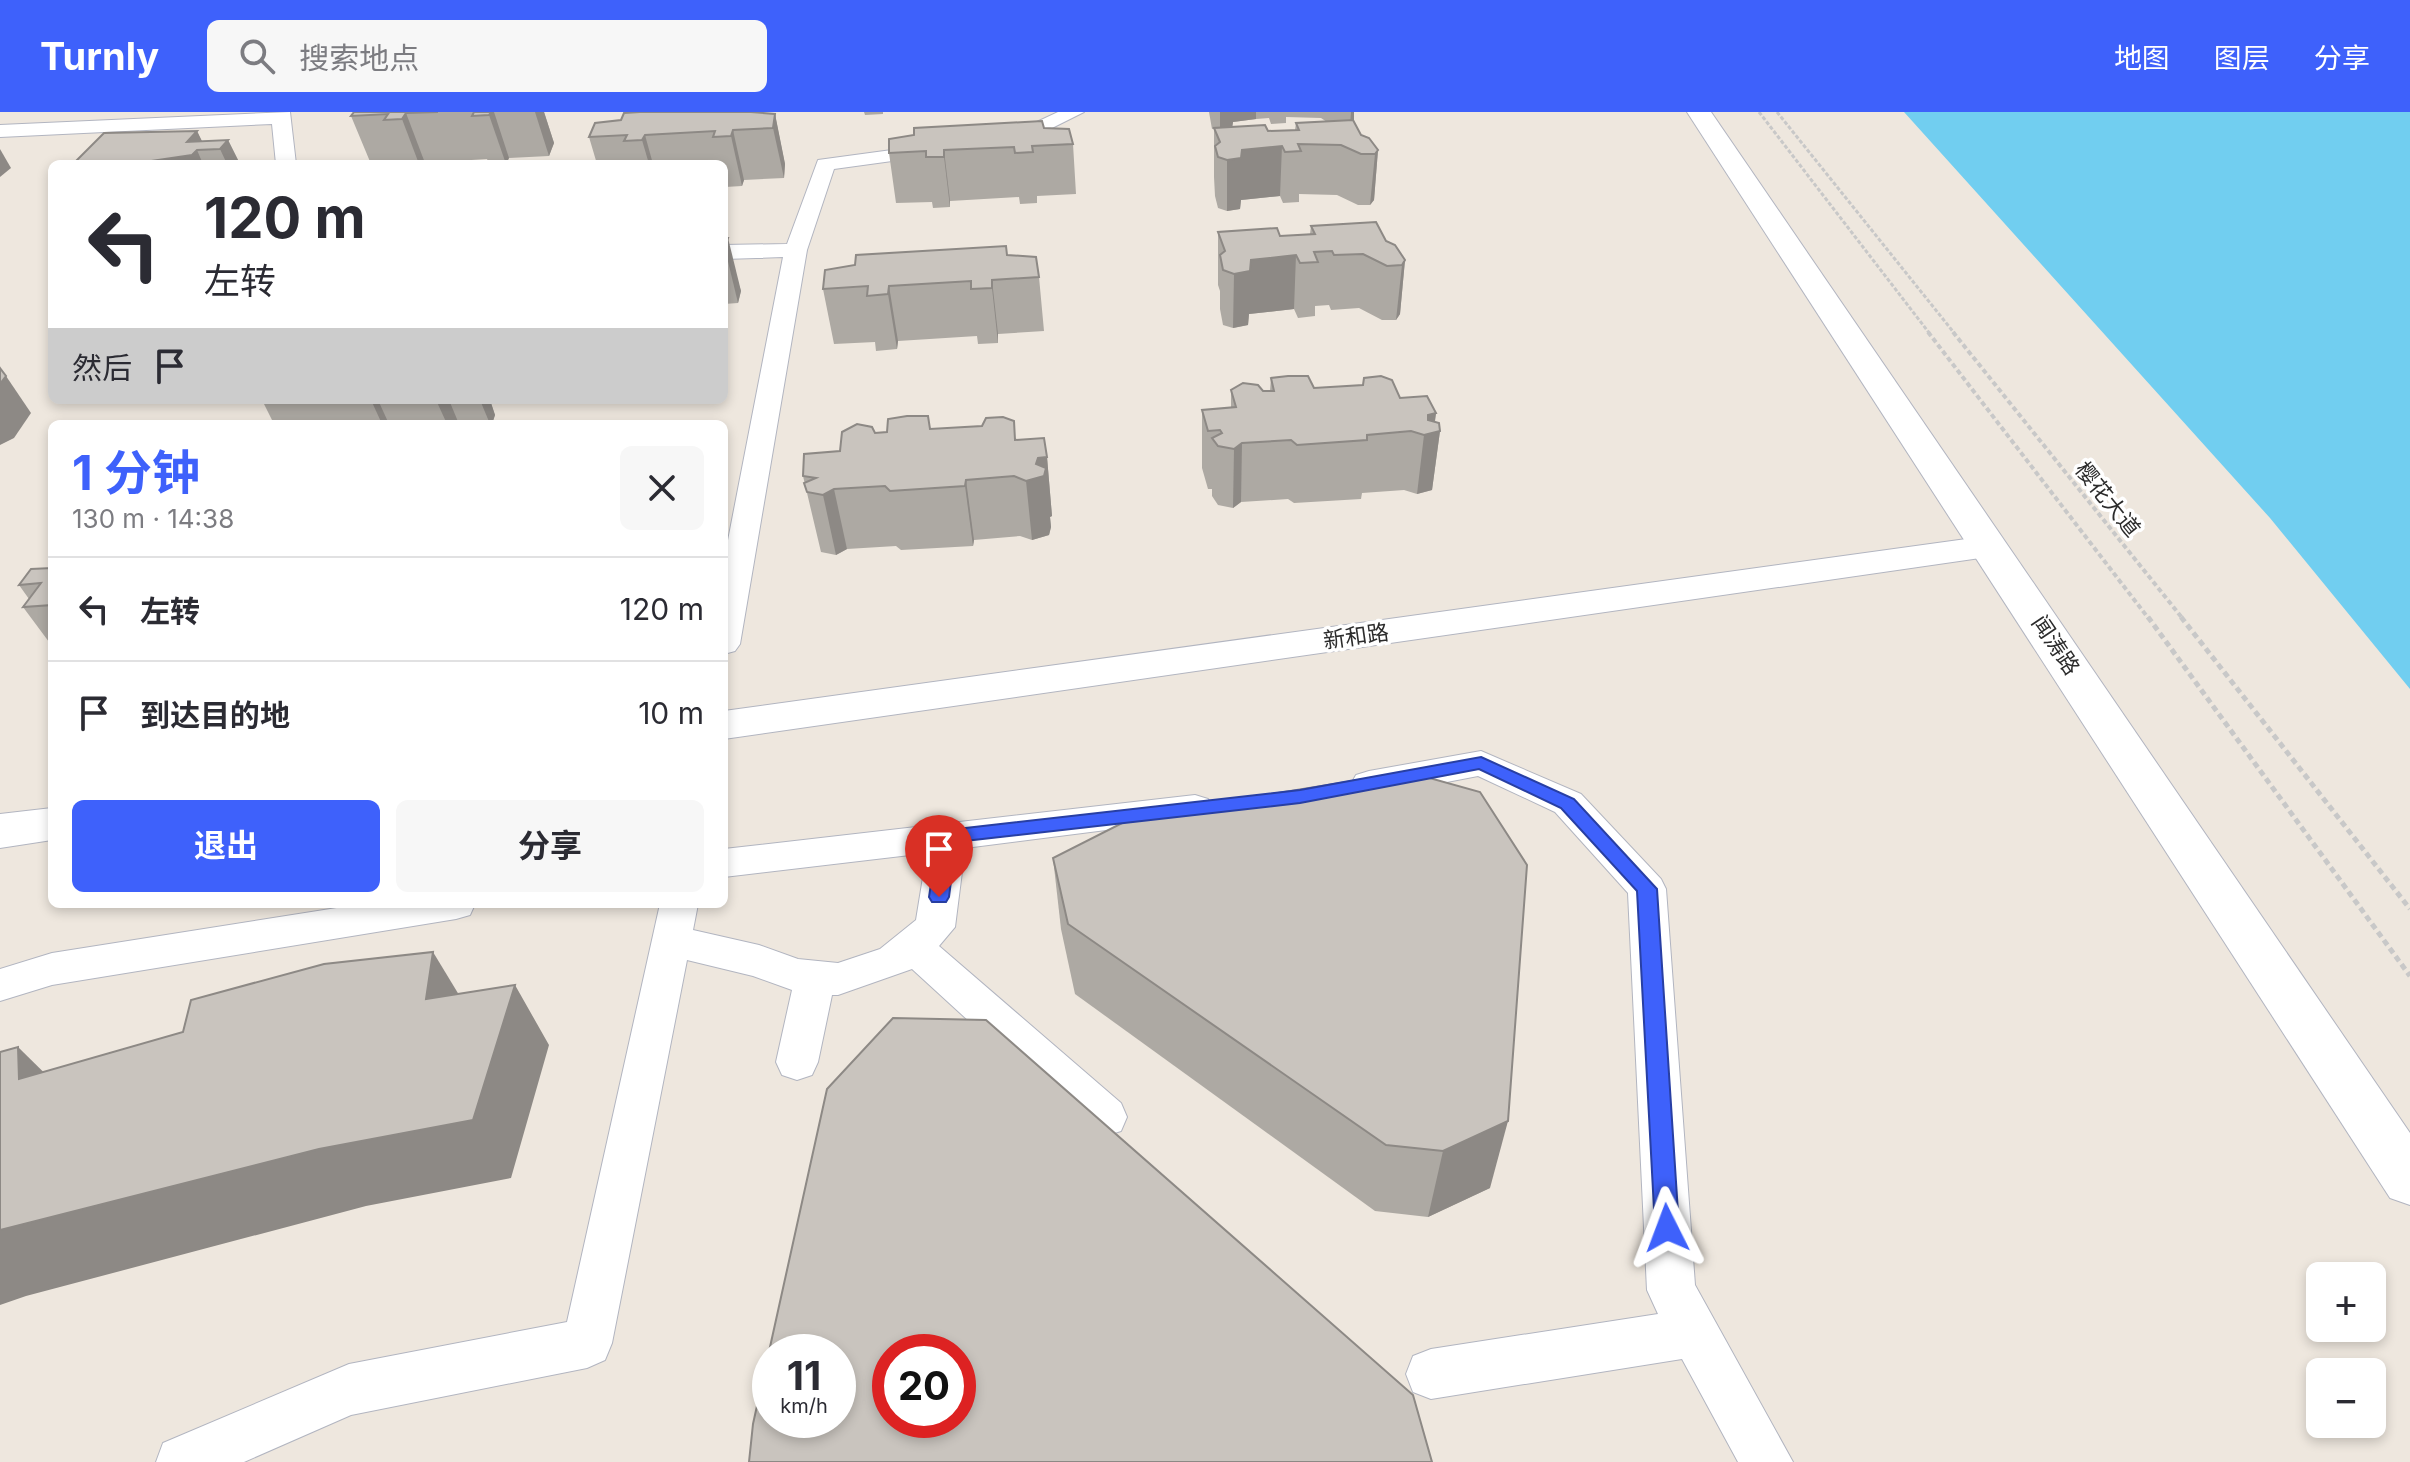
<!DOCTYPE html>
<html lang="zh">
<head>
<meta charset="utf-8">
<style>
	body { margin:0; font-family:Inter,"Noto Sans SC",sans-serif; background:#f7f7f7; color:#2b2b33; height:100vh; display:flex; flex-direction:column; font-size:30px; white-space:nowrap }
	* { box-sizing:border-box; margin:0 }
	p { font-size:26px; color:#7c7c81 }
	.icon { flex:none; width:44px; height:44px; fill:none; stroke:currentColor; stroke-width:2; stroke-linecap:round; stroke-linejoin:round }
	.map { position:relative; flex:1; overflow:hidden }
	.drawer { position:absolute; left:48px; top:308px; width:680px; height:488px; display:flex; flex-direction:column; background:#fff; border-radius:12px; box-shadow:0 4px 12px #0003 }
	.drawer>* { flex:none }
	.banner { position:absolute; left:48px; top:48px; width:680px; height:244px; border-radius:12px; box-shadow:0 4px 12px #0003; background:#fff; color:#2b2b33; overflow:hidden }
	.fabs { position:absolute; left:2306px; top:1150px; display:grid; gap:16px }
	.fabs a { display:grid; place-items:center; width:80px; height:80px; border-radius:12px; background:#fff; box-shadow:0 4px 12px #0003; font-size:40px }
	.speed { position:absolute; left:752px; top:1222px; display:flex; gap:16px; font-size:40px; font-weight:700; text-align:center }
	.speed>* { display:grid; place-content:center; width:104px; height:104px; border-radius:50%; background:#fff; box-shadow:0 4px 12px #0003; line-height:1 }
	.speed small { font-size:20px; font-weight:400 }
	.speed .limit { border:12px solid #d22; background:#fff; color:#111 }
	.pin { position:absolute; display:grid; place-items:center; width:68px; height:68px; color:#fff; margin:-82px -34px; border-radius:50% 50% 50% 0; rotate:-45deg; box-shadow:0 0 8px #0007 }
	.pin .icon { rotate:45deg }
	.me { position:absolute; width:88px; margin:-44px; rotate:357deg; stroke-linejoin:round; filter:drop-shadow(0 0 6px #0008) }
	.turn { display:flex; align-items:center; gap:28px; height:168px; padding:0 24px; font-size:36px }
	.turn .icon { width:104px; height:104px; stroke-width:2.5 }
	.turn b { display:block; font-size:56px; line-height:68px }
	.then { display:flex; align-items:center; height:76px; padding:0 24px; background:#0003; gap:16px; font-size:30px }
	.round { display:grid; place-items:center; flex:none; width:84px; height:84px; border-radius:12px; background:#f7f7f7 }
	.headline { display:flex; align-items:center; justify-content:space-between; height:136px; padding:0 24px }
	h1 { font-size:48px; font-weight:700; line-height:60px; color:#3e61fb }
	.action { display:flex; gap:16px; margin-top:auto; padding:16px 24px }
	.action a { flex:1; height:92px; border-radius:12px; background:#3e61fb; color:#fff; font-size:32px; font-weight:700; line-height:92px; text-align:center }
	.action a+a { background:#f7f7f7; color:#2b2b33 }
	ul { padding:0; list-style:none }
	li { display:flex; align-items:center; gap:24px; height:104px; padding:0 24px; border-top:2px solid #e1e1e2 }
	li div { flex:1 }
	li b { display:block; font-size:30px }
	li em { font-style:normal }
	header { display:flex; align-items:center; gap:48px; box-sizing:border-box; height:112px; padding:0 40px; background:#3e61fb; color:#fff }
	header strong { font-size:38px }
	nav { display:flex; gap:44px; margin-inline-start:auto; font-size:28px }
	.search { width:560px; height:72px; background:#f7f7f7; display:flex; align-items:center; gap:20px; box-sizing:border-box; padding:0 28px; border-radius:12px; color:#7c7c81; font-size:30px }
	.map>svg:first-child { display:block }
	.water { fill:#71cef0 }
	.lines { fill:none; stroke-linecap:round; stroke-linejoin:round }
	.lane-casing { stroke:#b2b5c0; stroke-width:2 }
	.street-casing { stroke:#b2b5c0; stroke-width:2 }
	.secondary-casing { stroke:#b2b5c0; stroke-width:2 }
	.path-far2 { stroke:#c8c8c8; stroke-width:3; stroke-dasharray:4 2; stroke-linecap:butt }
	.path-far1 { stroke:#c8c8c8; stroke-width:4; stroke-dasharray:5 3; stroke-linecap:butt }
	.path { stroke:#c8c8c8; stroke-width:5; stroke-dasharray:6 4; stroke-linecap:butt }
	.lane { fill:#fff; fill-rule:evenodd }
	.street { fill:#fff; fill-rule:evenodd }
	.secondary { fill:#fff; fill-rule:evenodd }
	.wall { fill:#ada9a3; fill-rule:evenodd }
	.shaded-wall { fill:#8d8985 }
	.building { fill:#c9c4be; stroke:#8d8985; stroke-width:2; fill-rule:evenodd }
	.route { fill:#3e61fb; stroke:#283fa3; stroke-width:2 }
	.labels { text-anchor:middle; stroke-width:7; stroke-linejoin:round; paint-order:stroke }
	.street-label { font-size:22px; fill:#2c2c2c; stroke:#fff }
</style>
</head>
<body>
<header>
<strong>Turnly</strong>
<div class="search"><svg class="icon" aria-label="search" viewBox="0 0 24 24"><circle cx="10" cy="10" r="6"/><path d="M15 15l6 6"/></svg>搜索地点</div>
<nav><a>地图</a><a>图层</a><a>分享</a></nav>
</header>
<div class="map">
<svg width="2410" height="1350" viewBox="0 0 2410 1350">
	<rect width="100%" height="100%" fill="#eee7de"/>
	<path class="water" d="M1904,0H2410V577L2270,406Z"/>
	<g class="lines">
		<defs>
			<g id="lane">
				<path d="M290,0L296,52H276L272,12L0,25V13Z"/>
				<path d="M1058,0H1084L1020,32L998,36L988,30L991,26L1009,23Z"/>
				<path d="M936,32L943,34L946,38L943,42L834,57L807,138L740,532L735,539L724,542V449L783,145L724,147V133L787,132L818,48Z"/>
				<path d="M1481,639L1581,682L1661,767L1666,777L1695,1173L1793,1350H1738L1682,1247L1431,1287L1413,1280L1406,1262L1413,1244L1431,1237L1658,1202L1647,1178L1628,781L1555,700L1478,664L1369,685L1356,681L1351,672L1356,663L1369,659Z"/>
				<path d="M1195,683L1208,687L1213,696L1208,705L965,736L955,815L939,834L1121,991L1127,1005L1121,1019L1105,1024L1089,1019L912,857L838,883H832L818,950L812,963L797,968L782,963L776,950L792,878L753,864L687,848L612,1231L605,1248L587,1256L351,1303L244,1350H156L163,1331L349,1252L567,1210L660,792H698L693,818L759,833L798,847L838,851L880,837L916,808L927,741L724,765V737Z"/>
				<path d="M362,792H475L470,803L456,807L52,873L0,889V857L52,841Z"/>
			</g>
			<g id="street">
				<path d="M1988,424L2001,427L2006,435L2001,443L724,627V599Z"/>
				<path d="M52,696V728L0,736V702Z"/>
			</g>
			<path id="secondary" d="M1687,0H1711L2410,1021V1093L2390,1086Z"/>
		</defs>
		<use href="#lane" class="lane-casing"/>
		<use href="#street" class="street-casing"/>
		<use href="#secondary" class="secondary-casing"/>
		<g class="path-far2">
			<path d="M1759,0L1930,222"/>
			<path d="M1777,0L1955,222"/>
		</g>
		<g class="path-far1">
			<path d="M1928,220L2149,507"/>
			<path d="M1953,220L2183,507"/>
		</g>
		<g class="path">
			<path d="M2148,505L2410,864"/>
			<path d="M2181,505L2410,797"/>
		</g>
		<use href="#lane" class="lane"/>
		<use href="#street" class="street"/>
		<use href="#secondary" class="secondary"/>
	</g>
	<g class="wall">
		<path d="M354,0H544L554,31L549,44L509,46L506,52H489L487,47L425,51L424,52H371L351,4Z"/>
		<path d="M640,0H753L775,2L785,52L784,66L744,68L742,74L725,75L724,52H597L589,25Z"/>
		<path d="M864,0H883V2L865,3Z"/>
		<path d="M1209,0H1354V10L1361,23L1378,38L1374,88L1370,93H1358L1337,83L1299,82V90L1283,91L1280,84L1241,88L1240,97L1227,99L1218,96L1215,84L1214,65V17H1212ZM1286,5L1321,6L1327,10L1296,11L1295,18L1268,19L1232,15L1233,10L1256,7L1269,6L1271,12L1286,11Z"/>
		<path d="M1044,16L1073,32L1076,82L1037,84V91L1020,92L1019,85L950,89V95L933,96L932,90L896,91L889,41Z"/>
		<path d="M197,19L202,29L228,28L240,52H73Z"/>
		<path d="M1311,114L1386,129L1405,148L1400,202L1396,208H1382L1359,196L1331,198L1329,193L1315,194V204L1298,206L1294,197L1249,202L1248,213L1233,216L1223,213L1220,197V179L1218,173V120L1280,124L1310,122Z"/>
		<path d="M724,126L741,179L738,191L724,192Z"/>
		<path d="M1039,165L1044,219L998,222V231L978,232L977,224L898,229L897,237L876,239L875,230L834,232L823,177Z"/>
		<path d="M1271,266L1314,276L1400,286L1436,301L1435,310L1440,319L1432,378L1417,382L1404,378L1362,381L1361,387L1294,391L1288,387L1241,390L1233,396L1218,393L1212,384V377H1208L1202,356V298L1231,296V278L1270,279Z"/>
		<path d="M262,288H490L495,303L492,312H274Z"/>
		<path d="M930,317L1016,328L1047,345L1052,404L1050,405L1051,415L1049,423L1032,428L1020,424L974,428L973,434L901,438L896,434L847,437L836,443L821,440L803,364L840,339L875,321Z"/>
		<path d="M52,456V534L23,495L29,487L19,473Z"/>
		<path d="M1136,704L1490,1076L1428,1105L1375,1099L1075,882L1061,817L1053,746Z"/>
	</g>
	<g class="shaded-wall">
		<path d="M491,0H494L509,46L506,52L489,3Z"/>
		<path d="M535,0H544L554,31L549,44Z"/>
		<path d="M1220,0H1256V7L1233,10L1232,17L1220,19Z"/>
		<path d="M1351,0H1354V10L1350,14Z"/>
		<path d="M406,1L425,51L424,52H419L402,7Z"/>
		<path d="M775,2L785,52L784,66L773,16Z"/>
		<path d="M733,18L744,68L742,74L731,24Z"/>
		<path d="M197,19L206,38H197L203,52H131L187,30Z"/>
		<path d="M645,23L653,52H649L642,28Z"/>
		<path d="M228,28L240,52H227L220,37Z"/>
		<path d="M1282,34L1280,84L1241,88L1240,97L1227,99V48L1242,38Z"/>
		<path d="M0,37L11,56L0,65Z"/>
		<path d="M944,38L950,89V95L944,45Z"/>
		<path d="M1378,38L1374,88L1370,93L1375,42Z"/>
		<path d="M728,126L741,179L738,191L725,137Z"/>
		<path d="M1296,143L1294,197L1249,202L1248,213L1233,216L1234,162L1251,148Z"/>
		<path d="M1405,148L1400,202L1396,208L1402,153Z"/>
		<path d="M992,168L998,222V231L992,176Z"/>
		<path d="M889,174L898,229L897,237L888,182Z"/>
		<path d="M6,264L31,301L14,326L0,333V272Z"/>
		<path d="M371,288H378L389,312H382Z"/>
		<path d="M436,288H449L459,312H447Z"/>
		<path d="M480,288H490L495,303L492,312H490Z"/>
		<path d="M1436,301L1433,321L1440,319L1432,378L1417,382L1424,323L1428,303Z"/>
		<path d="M1242,331L1241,390L1233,396L1234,337Z"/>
		<path d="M1047,345L1052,404L1050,405L1051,415L1049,423L1032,428L1026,369L1036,352L1038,346Z"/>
		<path d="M966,368L974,428L973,434L965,374Z"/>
		<path d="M834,377L847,437L836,443L823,383Z"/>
		<path d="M433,840L470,901L426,887Z"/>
		<path d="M515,873L549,933L511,1066L366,1094L26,1184L0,1193V1118Z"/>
		<path d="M18,935L78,994L19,967Z"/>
		<path d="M1508,1009L1490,1076L1428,1105L1443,1039Z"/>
	</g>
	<g class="building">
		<path d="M354,0H438L406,1L402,7L384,8L388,2L351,4Z"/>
		<path d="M474,0H491L489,3L472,4Z"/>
		<path d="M640,0H751L775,2L773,16L733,18L731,24L713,25L715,19L645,23L642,28L624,29L627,23L589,25L595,11L621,8L624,1Z"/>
		<path d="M1353,8L1361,23L1369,26L1378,38L1375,42H1361L1341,33L1298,32L1301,39L1285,40L1282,34L1242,38L1241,46L1227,48L1218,45L1215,34L1220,30L1214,16L1265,13L1268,19L1299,18L1296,11Z"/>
		<path d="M1042,9L1044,16L1069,17L1073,32L1032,34L1033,40L1015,41L1014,35L944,38V45H926V39L889,41V27L914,23V16Z"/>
		<path d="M197,19L187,30L228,28L220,37L197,38L192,43L131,52H73L104,21Z"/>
		<path d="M1376,110L1386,129L1395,133L1405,148L1402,153L1387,154L1363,142L1334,143L1332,139L1314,140L1318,150L1300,151L1296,143L1251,148L1250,159L1234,162L1223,158L1220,143L1225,139L1218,120L1277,116L1280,124L1315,122L1311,114Z"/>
		<path d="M724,126H728L724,137Z"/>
		<path d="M1006,134L1007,143L1036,145L1039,165L992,168V176L971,177V169L889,174L888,182L867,184L868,174L823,177L825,158L855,153L856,143Z"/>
		<path d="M0,256L6,264L0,272Z"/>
		<path d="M1288,264H1308L1314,276L1363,273L1364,266L1381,264L1392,268L1400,286L1427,284L1436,301L1428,303V308L1439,311L1440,319L1424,323L1411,319L1367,323V328L1297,333L1291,328L1242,331L1234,337L1218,334L1212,326L1222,321L1220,318L1208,319L1202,298L1236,295L1231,278L1243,271L1258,273L1263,279H1274L1271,266Z"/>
		<path d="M907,304H928L930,317L982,314L986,306L1003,305L1014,309L1015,328L1044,326L1047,345L1038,346L1036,352L1046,356L1044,364L1026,369L1014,364L966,368L965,374L890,379L885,374L834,377L823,383L807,380L804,371L816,366L803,364L804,342L840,339L842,320L857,312L872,315L875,321L887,320L888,307Z"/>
		<path d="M52,456V493L23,495L41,471L19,473L31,457Z"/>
		<path d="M1408,660L1480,680L1527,753L1508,1009L1443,1039L1386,1033L1068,812L1053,746L1136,704Z"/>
		<path d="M433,840L426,887L515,873L473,1008L319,1037L0,1118V940L18,935L19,967L183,920L191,888L324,852Z"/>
		<path d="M893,906L986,908L1413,1283L1432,1350H749L753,1312L827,977ZM770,1240H838V1308H770ZM890,1240H958V1308H890Z"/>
	</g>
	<path class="route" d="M1481,645L1574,687L1657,777L1679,1116L1676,1124L1667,1127L1659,1124L1655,1116L1637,779L1561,696L1479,657L1300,691L956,730L949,785L946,790H932L929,785L938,725L948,718L1300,678Z"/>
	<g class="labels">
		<g class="street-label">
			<text transform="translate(2108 387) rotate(51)" y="8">樱花大道</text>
			<text transform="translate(1356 524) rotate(-8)" y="8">新和路</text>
			<text transform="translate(2056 533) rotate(56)" y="8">闻涛路</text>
		</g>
	</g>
</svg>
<div class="fabs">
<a>+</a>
<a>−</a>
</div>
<div class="speed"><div>11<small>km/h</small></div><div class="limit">20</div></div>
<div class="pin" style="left:939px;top:785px;background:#d93025"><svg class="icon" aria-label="arrive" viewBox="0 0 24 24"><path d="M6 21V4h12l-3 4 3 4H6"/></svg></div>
<svg class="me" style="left:1667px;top:1116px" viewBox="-20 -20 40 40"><path d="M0-17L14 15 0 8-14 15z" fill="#3e61fb" stroke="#fff" stroke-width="4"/></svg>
<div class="banner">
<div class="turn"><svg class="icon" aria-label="left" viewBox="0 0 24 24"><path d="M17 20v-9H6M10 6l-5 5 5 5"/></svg><div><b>120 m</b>左转</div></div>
<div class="then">然后<svg class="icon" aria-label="arrive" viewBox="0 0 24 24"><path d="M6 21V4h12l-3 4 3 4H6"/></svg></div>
</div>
<section class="drawer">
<div class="headline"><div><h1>1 分钟</h1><p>130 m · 14:38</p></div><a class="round"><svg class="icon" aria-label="close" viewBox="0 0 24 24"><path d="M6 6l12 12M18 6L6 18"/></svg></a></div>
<ul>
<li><svg class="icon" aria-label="left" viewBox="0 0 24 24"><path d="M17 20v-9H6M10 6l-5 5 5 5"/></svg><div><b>左转</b></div><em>120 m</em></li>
<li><svg class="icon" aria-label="arrive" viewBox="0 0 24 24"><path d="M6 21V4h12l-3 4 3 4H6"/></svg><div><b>到达目的地</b></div><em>10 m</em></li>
</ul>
<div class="action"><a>退出</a><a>分享</a></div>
</section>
</div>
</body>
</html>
